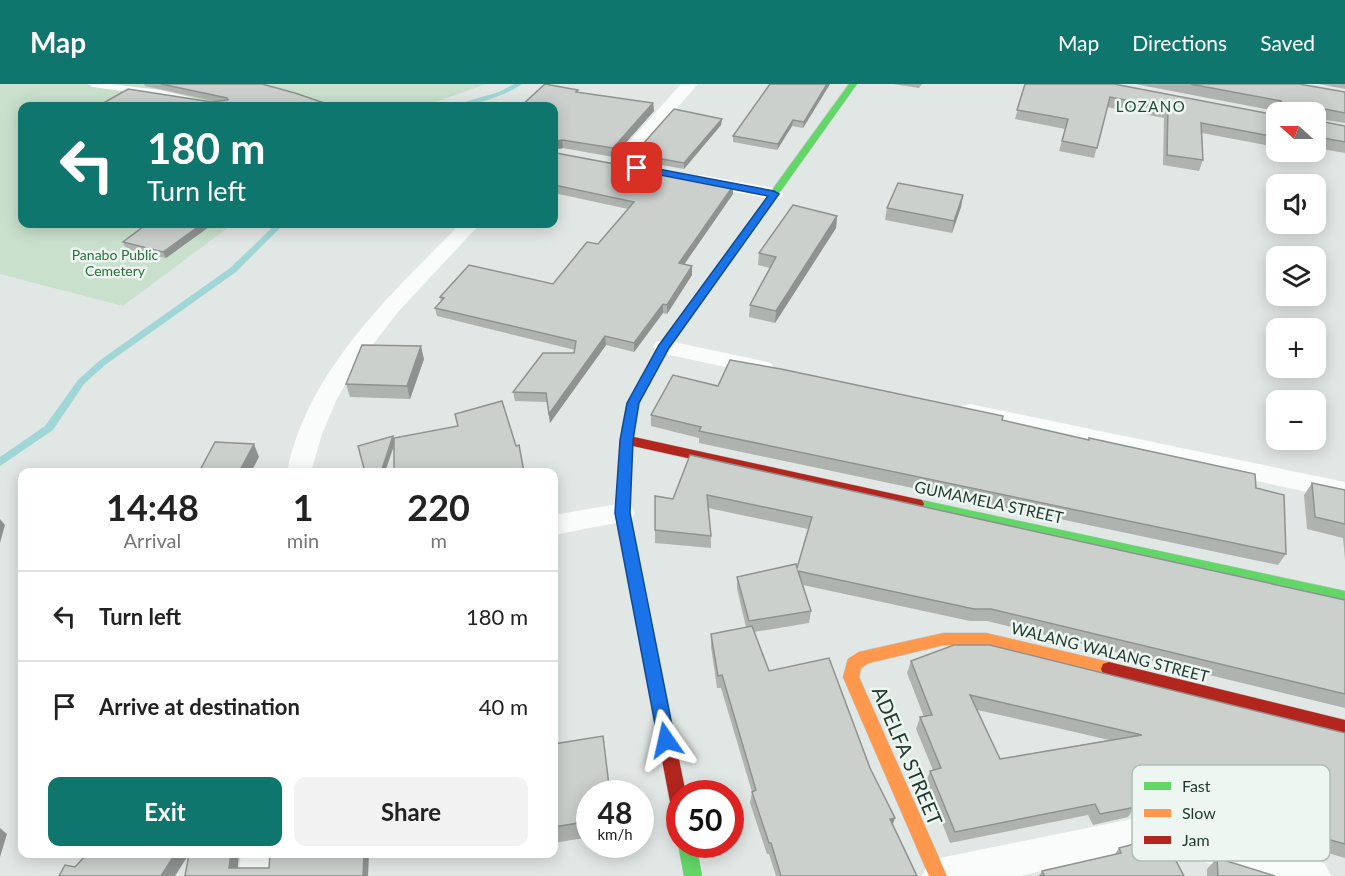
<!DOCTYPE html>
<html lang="en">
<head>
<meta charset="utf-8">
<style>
	body { margin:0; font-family:Lato,sans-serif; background:#f2f2f2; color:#222; height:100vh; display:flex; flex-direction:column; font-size:22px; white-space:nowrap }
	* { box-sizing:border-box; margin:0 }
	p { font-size:20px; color:#767676 }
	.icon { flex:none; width:33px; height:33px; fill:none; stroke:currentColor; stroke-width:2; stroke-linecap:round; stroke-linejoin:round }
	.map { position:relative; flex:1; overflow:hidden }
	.drawer { position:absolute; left:18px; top:384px; width:540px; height:390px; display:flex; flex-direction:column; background:#fff; border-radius:12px; box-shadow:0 3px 15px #0003 }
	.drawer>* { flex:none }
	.guide { position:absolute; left:18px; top:18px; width:540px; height:126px; border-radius:12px; box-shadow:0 3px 15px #0003; background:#0f766e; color:#fff; overflow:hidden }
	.needle { width:39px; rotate:291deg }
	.tools { position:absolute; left:1266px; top:18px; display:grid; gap:12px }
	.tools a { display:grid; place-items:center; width:60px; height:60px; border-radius:12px; background:#fff; box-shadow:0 3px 15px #0003; font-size:30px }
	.speed { position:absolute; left:576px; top:696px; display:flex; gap:12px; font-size:30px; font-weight:700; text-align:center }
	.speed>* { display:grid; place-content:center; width:78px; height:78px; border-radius:50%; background:#fff; box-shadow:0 3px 15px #0003; line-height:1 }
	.speed small { font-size:15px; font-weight:400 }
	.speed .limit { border:9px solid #d22; background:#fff; color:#111 }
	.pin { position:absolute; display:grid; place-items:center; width:51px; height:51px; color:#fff; margin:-26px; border-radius:12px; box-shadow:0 3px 9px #0006 }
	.me { position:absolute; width:66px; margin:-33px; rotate:349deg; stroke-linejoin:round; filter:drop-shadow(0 0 4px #0008) }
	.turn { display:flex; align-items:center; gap:21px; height:126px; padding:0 30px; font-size:27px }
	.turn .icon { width:78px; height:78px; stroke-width:2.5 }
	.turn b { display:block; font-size:42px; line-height:51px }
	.eta { display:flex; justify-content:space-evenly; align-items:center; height:102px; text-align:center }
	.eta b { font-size:36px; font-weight:700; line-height:42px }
	.primary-button { display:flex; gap:12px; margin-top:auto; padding:12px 30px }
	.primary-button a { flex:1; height:69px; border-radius:12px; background:#0f766e; color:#fff; font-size:24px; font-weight:700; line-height:69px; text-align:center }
	.primary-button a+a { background:#f2f2f2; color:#222 }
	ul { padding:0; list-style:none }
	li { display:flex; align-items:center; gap:18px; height:90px; padding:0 30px; border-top:2px solid #e0e0e0 }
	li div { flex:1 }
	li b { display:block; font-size:22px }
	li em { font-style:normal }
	header { display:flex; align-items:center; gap:36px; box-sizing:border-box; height:84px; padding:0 30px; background:#0f766e; color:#fff }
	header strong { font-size:28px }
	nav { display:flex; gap:33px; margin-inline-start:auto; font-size:21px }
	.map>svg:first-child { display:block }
	.green { fill:#c9e0cd }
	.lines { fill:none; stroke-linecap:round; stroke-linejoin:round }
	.stream { fill:#a0d6d6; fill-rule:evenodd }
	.fast-casing { stroke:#bdc6c2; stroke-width:1 }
	.slow-casing { stroke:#bdc6c2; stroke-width:1 }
	.jam-casing { stroke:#bdc6c2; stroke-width:1 }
	.lane { fill:#fafbfb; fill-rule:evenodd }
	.street { fill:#fafbfb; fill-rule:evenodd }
	.fast { fill:#63d668; fill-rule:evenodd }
	.slow { fill:#ff974d; fill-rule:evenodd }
	.jam { fill:#b3261e; fill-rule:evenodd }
	.wall { fill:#afb3b0; fill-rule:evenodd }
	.shaded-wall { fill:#8e9290 }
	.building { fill:#cbd0cd; stroke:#8e9290; stroke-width:1.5; fill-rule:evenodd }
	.route { fill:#1a73e8; stroke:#114b97; stroke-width:1.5 }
	.labels { text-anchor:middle; stroke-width:5; stroke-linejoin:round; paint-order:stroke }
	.far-park-label { font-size:14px; fill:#2a703a; stroke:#eef6f1 }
	.far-neighbourhood-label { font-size:15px; letter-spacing:1.5px; fill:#1c4b38; stroke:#eef6f1 }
	.street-label { font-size:16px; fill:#1f392e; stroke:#eef6f1 }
	.near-street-label { font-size:20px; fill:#1f392e; stroke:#eef6f1 }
	.key { fill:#eef6f1; stroke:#b0bdb6; stroke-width:1.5 }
	.key-label { font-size:16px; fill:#1f392e }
</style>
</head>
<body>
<header>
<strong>Map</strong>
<nav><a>Map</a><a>Directions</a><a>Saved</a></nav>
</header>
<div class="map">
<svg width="1345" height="792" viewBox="0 0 1345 792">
	<rect width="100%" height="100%" fill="#e1e7e4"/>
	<path class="green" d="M0,0H486L425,22H22V140H233L123,222L0,190Z"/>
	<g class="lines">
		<g class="stream">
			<path d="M514,0H522C507,11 469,24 451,22L499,8Z"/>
			<path d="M276,140H284L236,188L105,281L84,300L53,346L0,382V373L45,342L78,296L99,277L230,184Z"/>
		</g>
		<defs>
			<g id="fast">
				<path d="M849,0H857L669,264L639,319L634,343L628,347L623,346L622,343L627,319L660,260Z"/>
				<path d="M917,415L1345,507V519L912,424L910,420L912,416Z"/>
				<path d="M680,756V760H696L702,792H684L678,760Z"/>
			</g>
			<path id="slow" d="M944,549H986L1109,578L1115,580L1117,585L1115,590L1109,592L986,561H944L869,579L861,584L859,593L947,792H929L843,593L848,575L859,568Z"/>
			<g id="jam">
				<path d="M628,339L634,343V353L917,415L922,416L924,420L922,424L917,425L633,362L629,429L686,710H680V731L674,729L671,723L615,429L622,343Z"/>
				<path d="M1109,578L1345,636V650L1109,592L1103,590L1101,585L1103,580Z"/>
			</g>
		</defs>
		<use href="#fast" class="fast-casing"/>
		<use href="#slow" class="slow-casing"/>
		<use href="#jam" class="jam-casing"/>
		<path class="lane" d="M88,0H111L160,6L228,22H214L160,12L92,3Z"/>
		<g class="street">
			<path d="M681,0H698L624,85H612L609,81L612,77Z"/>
			<path d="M701,91L774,104L781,106L783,110L781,114L774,116L695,100L692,96L695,92Z"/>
			<path d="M460,140H480L398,228L354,285L337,315L322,350L311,388H287C307,287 390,211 460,140Z"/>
			<path d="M664,256L763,277L771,279L774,284L771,289L763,291L656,268L653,263L656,258Z"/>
			<path d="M970,320L1345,398V416L962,334L958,328L962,322Z"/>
			<path d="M622,419L631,422L635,429L631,436L554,451V431Z"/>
			<path d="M1136,734L1203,744L1313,774L1325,780L1331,792H1255L1181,772L1136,766L1020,792H922L928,780L940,774Z"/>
			<path d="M241,770H275L274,792H238Z"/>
		</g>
		<use href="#fast" class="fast"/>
		<use href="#slow" class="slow"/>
		<use href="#jam" class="jam"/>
	</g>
	<g class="wall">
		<path d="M144,0H262L330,21L331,22H98L218,18L145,2Z"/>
		<path d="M830,0L803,44L792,42L777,66L733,58V52Z"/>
		<path d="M893,0H922L919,4Z"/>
		<path d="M1025,0L1276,31V63L1202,49L1203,76L1199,87L1163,81L1164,34L1107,23L1094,74L1059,67L1065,45L1015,35Z"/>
		<path d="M1135,0H1299L1345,8V39L1319,35V37L1345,42V69L1316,64V28H1277L1276,27Z"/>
		<path d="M1319,0H1345V5Z"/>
		<path d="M653,19L654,27L613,73L563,64L557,65L555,67L556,69L733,110L684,180L692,182V191L667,230L663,229L634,268L606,261L550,339L547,318L515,317L513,308L574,269L575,266L437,232L435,224L441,218L440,213L553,200L598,160L628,125L554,109V22Z"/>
		<path d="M722,35L721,41L684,85L634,76V70Z"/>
		<path d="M1298,68H1313L1312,70Z"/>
		<path d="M963,111L961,123L952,149L885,136L887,124Z"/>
		<path d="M837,132L836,144L775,239L749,233L750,221L770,184L758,181L759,169Z"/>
		<path d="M213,140L166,174L126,165L123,158Z"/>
		<path d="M424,275L410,315L350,313L346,300Z"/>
		<path d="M718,302L1002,336L1088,356L1089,354L1256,404L1286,470L1278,481L699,359V354L651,342V331Z"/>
		<path d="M690,371L1345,516V624L987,537H970L803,501L811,527L809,539L754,548L769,587L893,741L917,792H776L769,770H767L750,719L752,708L721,604H717L711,563V550L746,543L737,505V493L797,484L808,445L708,424L711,452V464L655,459V446L673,415Z"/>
		<path d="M1312,399L1345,406V476L1343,454L1307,445L1304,411Z"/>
		<path d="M911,577L1345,649V774L1276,754L1274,757L1222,743L1221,729L1178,717L1147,724L1136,721L1128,733L1093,741L1088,731L950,759L926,698L930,687L933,686L916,645L920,633H924L907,589ZM977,626L1049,642L1109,656L1000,675Z"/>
		<path d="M554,660L590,710V753L554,759Z"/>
		<path d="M1119,764L1184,792H1039L1042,787L1115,770Z"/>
		<path d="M1217,774L1275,792H1207V785Z"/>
	</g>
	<g class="shaded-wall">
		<path d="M827,0H830L803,44L804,38Z"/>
		<path d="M653,19L654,27L613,73V64Z"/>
		<path d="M722,35L721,41L684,85V79Z"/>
		<path d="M793,36L792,42L777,66L778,60Z"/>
		<path d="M562,56L563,64L557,65L554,68V59L556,57Z"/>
		<path d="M733,102V110L679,188V179Z"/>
		<path d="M963,111L961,123L952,149L954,137Z"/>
		<path d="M837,132L836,144L775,239L776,227Z"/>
		<path d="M202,140H213L166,174L163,168Z"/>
		<path d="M692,182V191L667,230V221Z"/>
		<path d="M663,220V229L634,268V259Z"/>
		<path d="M605,252L606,261L550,339L549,330Z"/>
		<path d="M421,262L424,275L410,315L407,302Z"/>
		<path d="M393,352L395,359L385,388H381Z"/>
		<path d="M254,360L259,373L251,388H239Z"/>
		<path d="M0,435L5,441L0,459Z"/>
		<path d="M1187,706L1178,717L1147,724L1156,713Z"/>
		<path d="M895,734L891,746L890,735Z"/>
		<path d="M0,744L7,750L0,773Z"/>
		<path d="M175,770H189L175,792H161Z"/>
		<path d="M231,770H239L237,792L229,784Z"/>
		<path d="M364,770H369L368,792H363Z"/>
	</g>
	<g class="building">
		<path d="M161,0H262L295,9L330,21L328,22H98L128,5L212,18L228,16L227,14Z"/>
		<path d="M545,0L578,6L576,8L653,19L613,64L562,56L556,57L554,59V22H521Z"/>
		<path d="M770,0H827L804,38L793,36L778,60L733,52Z"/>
		<path d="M1025,0H1114L1276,31V53L1201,39L1203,76L1167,71L1168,24L1110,13L1097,64L1062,57L1068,35L1017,26Z"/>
		<path d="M1190,0H1299L1345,8V29L1319,24V37L1345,42V58L1317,53V60H1316V28H1283L1281,17Z"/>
		<path d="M674,25L722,35L684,79L634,70Z"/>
		<path d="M554,65L556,69L733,102L679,179L692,182L667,221L663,220L634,259L605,252L549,330L546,309L513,308L543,269H574L576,257L435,224L444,214L440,213L469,181L553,200L587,158L598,160L634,118L554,101Z"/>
		<path d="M898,99L963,111L954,137L887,124Z"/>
		<path d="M793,121L837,132L776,227L750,221L776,173L759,169Z"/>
		<path d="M147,140H202L163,168L123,158Z"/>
		<path d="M362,261L421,262L407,302L346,300Z"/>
		<path d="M730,276L781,285L1003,332L1002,336L1089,356V354L1255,390L1256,404L1284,411L1286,470L699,347L701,343L651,331L673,291L718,302Z"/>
		<path d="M502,317L516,362L519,361L524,388H394V354L458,342L455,330Z"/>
		<path d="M393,352L381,388H365L358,362Z"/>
		<path d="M215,358L254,360L239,388H199Z"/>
		<path d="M690,371L1345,516V610L991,525H974L798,487L811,527L749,537L737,493L796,480L797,484L812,433L707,411L711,452L655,446V412L673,415Z"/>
		<path d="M1312,399L1345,406V440L1315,433Z"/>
		<path d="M752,542L769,587L829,574L870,684L895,734L890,735L917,792H781L771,759H769L752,708L756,706L722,591L718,592L711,550Z"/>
		<path d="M954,561H990L1345,649V760L1284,743L1285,746L1232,732L1230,718L1187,706L1156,713L1140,709L1136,723L1100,730L1095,720L955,748L930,687L941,684L920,633L932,631L911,577ZM970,611L1142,651L1000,675Z"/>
		<path d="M603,652L610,710H590V737L554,743V660Z"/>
		<path d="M1145,757L1167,760L1184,792H1039L1044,791L1042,787L1121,769L1119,764Z"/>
		<path d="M87,770H175L161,792H59L65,781L75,783Z"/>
		<path d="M189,770H231L229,784H269L270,770H364L363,792H185Z"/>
		<path d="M1217,774L1275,792H1218Z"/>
	</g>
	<path class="route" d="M637,81L774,107L779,110L669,264L639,319L633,356L630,429L675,656L672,661L666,663L660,661L658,656L615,429L620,356L627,319L659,261L768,112L634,86V82Z"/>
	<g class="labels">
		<g class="far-park-label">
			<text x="115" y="176">Panabo Public<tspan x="115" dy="16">Cemetery</tspan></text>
		</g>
		<g class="far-neighbourhood-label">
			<text x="1151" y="28">LOZANO</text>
		</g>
		<g class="street-label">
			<text transform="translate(989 418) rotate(12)" y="6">GUMAMELA STREET</text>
			<text transform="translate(1110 568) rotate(14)" y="6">WALANG WALANG STREET</text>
		</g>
		<g class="near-street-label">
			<text transform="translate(907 672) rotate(67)" y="7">ADELFA STREET</text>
		</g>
	</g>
	<rect x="1132" y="681" width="198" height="96" rx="9" class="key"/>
	<rect x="1144" y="698" width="27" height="8" fill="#63d668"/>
	<rect x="1144" y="725" width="27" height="8" fill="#ff974d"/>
	<rect x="1144" y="752" width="27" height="8" fill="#b3261e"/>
	<g class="key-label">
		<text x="1182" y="708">Fast</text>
		<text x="1182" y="735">Slow</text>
		<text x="1182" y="762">Jam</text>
	</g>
</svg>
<div class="tools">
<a><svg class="needle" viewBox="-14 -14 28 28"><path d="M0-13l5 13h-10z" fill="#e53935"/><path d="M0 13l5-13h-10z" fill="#767676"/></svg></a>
<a><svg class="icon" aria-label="sound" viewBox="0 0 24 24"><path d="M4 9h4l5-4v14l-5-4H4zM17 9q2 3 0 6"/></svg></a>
<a><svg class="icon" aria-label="layers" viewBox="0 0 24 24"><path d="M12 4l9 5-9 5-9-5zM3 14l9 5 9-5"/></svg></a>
<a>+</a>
<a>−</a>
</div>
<div class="speed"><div>48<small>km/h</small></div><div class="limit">50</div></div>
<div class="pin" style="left:637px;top:84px;background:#d93025"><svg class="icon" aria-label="arrive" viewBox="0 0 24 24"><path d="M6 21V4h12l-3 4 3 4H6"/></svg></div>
<svg class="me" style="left:666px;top:656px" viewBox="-20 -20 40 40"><path d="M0-17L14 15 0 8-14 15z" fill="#1a73e8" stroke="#fff" stroke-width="4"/></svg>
<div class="guide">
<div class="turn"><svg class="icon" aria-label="left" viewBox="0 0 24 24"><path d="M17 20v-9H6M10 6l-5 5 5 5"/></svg><div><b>180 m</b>Turn left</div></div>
</div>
<section class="drawer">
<div class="eta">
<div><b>14:48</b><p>Arrival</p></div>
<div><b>1</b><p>min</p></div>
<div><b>220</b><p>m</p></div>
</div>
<ul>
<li><svg class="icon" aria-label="left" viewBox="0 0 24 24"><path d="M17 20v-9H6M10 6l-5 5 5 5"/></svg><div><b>Turn left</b></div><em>180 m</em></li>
<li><svg class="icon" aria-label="arrive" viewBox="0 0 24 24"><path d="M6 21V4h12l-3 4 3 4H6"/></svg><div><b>Arrive at destination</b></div><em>40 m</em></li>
</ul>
<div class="primary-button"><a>Exit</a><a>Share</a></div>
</section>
</div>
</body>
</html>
